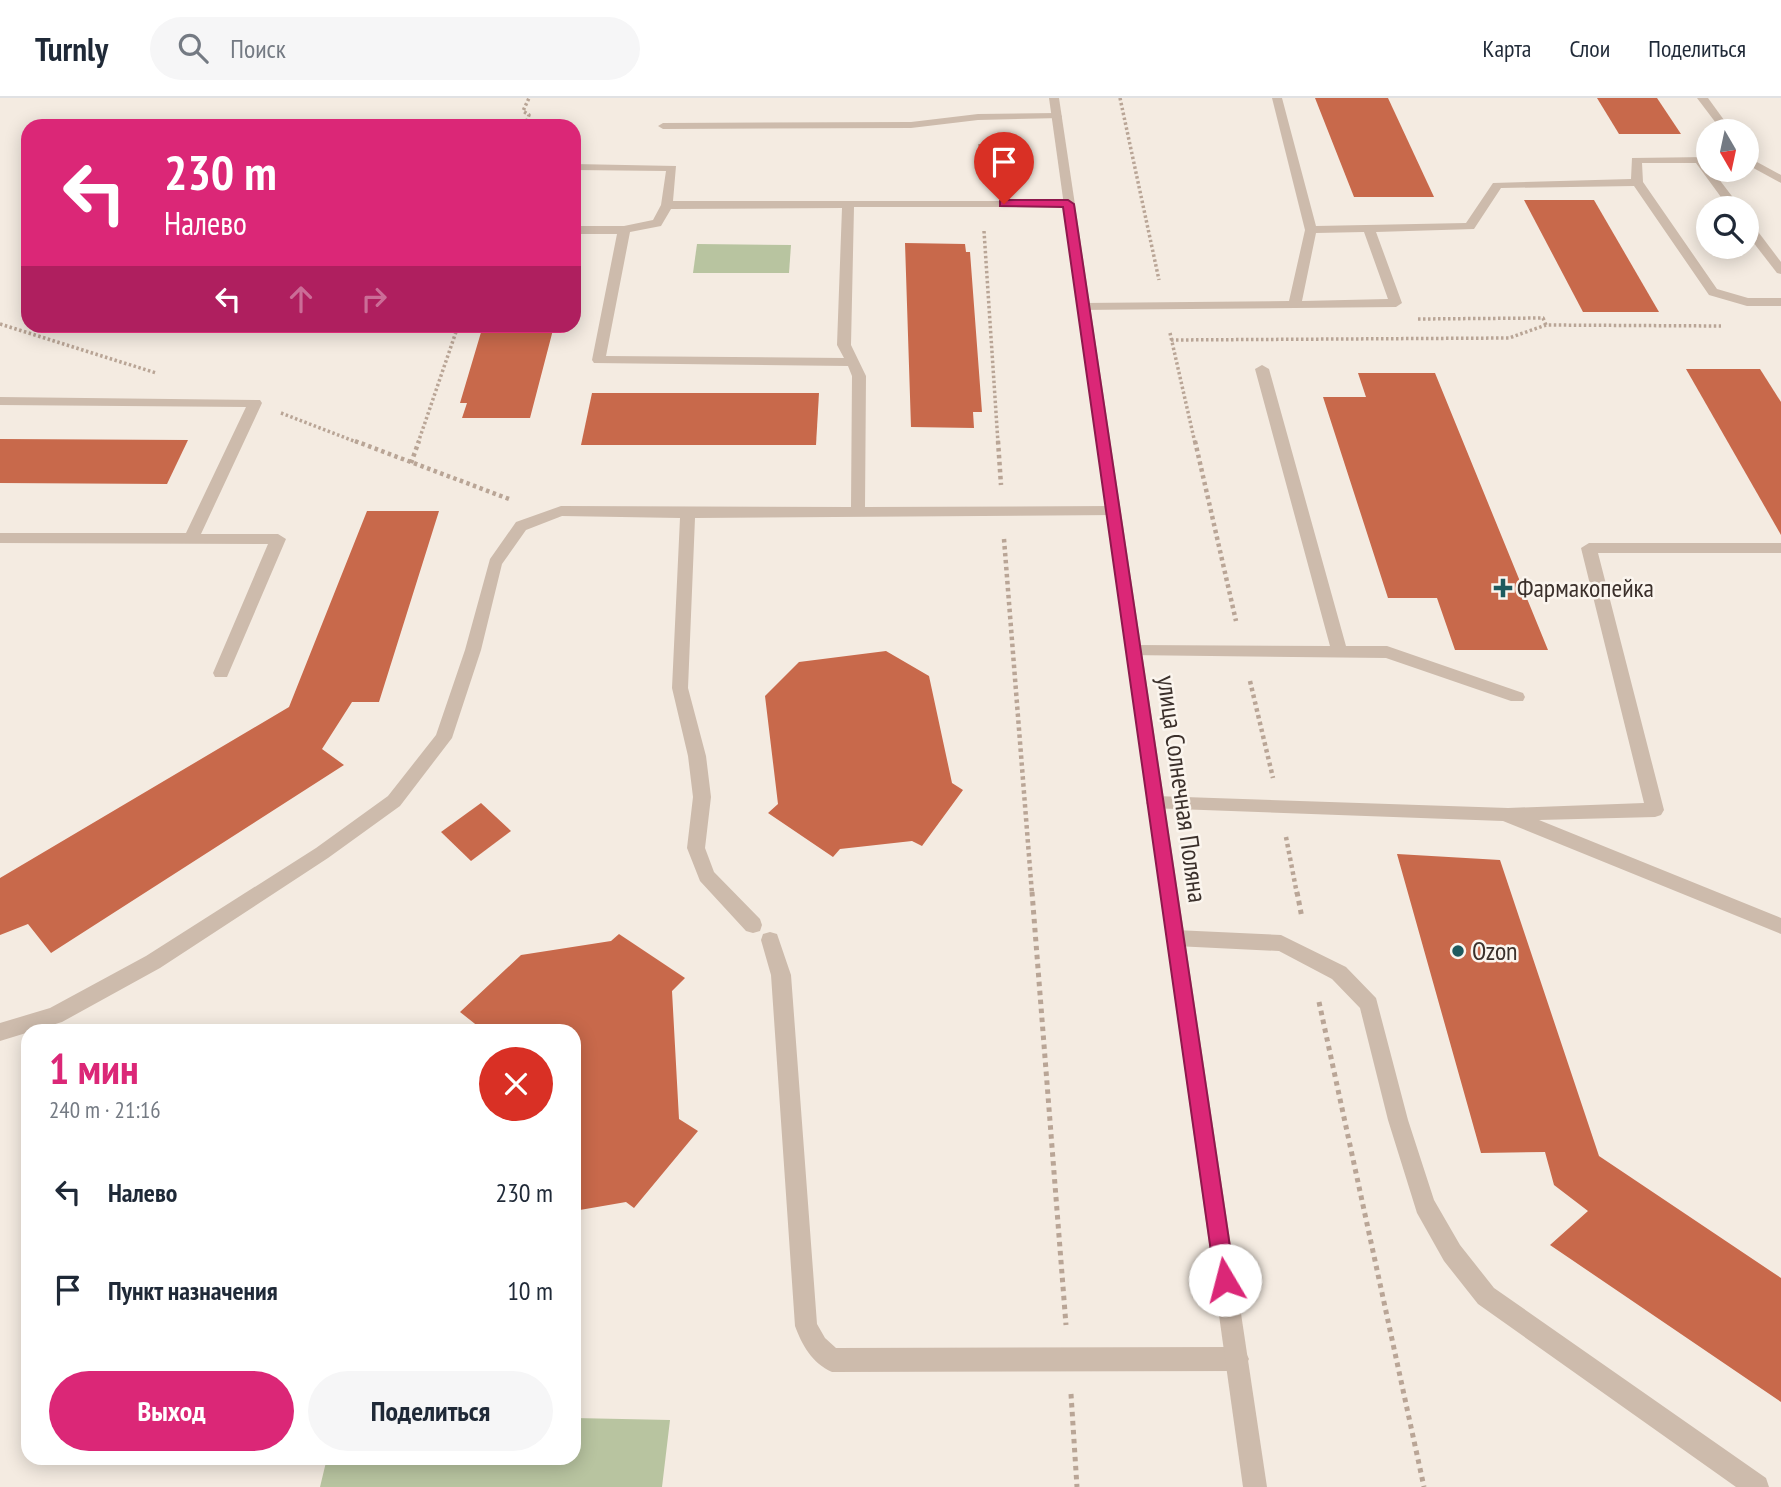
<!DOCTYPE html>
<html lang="ru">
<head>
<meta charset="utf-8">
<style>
	body { margin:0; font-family:"PT Sans Narrow",sans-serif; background:#f6f6f7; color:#1f2937; height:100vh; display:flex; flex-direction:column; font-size:26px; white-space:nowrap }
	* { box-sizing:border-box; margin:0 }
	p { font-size:23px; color:#747a83 }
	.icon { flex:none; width:38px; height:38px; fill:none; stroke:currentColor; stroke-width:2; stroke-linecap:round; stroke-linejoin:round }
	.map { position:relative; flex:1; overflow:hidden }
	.details { position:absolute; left:21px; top:926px; width:560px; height:441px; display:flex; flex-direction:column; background:#fff; border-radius:21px; box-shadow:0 4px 18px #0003 }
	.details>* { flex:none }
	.top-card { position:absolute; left:21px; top:21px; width:560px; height:214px; border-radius:21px; box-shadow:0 4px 18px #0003; background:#db2777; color:#fff; overflow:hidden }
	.needle { width:46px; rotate:171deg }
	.controls { position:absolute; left:1696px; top:21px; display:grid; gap:14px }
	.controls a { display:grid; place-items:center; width:63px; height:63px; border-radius:50%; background:#fff; box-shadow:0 4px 18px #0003; font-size:35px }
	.pin { position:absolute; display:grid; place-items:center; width:60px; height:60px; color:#fff; margin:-72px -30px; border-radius:50% 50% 50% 0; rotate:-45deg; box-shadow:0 0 7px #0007 }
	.pin .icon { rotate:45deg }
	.me { position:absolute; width:77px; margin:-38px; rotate:352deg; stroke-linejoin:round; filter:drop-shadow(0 0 5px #0008) }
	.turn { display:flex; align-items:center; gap:24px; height:147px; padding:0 28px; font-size:32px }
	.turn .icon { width:91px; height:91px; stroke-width:2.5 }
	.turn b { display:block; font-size:49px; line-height:60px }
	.lanes { display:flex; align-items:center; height:66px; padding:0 28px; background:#0003; justify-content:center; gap:35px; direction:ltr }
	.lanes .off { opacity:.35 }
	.round { display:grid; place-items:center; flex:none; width:74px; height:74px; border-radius:37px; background:#f6f6f7 }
	.summary { display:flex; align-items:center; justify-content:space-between; height:119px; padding:0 28px }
	h1 { font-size:42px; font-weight:700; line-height:52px; color:#db2777 }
	.cta { display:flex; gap:14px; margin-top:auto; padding:14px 28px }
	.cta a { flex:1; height:80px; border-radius:42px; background:#db2777; color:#fff; font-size:28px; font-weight:700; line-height:80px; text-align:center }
	.cta a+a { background:#f6f6f7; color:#1f2937 }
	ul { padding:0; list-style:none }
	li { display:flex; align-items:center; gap:21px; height:98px; padding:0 28px }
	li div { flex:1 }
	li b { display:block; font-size:26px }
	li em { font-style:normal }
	header { display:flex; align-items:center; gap:42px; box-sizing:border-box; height:98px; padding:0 35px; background:#fff; border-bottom:2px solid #e0e1e3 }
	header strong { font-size:33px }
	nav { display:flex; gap:38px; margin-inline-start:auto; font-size:24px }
	.search { width:490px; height:63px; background:#f6f6f7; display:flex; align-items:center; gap:18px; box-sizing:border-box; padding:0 24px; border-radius:38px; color:#747a83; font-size:26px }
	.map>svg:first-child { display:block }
	.green { fill:#b8c4a0 }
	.building { fill:#c8694b }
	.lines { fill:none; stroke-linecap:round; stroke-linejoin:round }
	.path-far2 { stroke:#b9a596; stroke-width:3.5; stroke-dasharray:2.5 2.5; stroke-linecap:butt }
	.path-far1 { stroke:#b9a596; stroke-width:4.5; stroke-dasharray:3.5 3.5; stroke-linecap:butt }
	.path { stroke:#b9a596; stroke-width:5; stroke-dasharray:4.5 4.5; stroke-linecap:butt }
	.service { fill:#cdbbac; fill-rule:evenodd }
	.minor { fill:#cdbbac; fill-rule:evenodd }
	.route { fill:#db2777; stroke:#8e194d; stroke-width:2 }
	.poi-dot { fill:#1f5a5e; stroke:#fbf5ee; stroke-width:2.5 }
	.labels { text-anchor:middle; stroke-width:5; stroke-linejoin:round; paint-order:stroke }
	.poi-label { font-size:26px; fill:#3b302b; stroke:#fbf5ee; text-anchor:start }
	.street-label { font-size:26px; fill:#3b302b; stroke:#fbf5ee }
</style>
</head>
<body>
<header>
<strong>Turnly</strong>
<div class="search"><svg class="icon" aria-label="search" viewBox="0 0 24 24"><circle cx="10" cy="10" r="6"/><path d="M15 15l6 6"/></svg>Поиск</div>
<nav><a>Карта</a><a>Слои</a><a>Поделиться</a></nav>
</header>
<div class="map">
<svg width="1781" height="1389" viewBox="0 0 1781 1389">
	<rect width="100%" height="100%" fill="#f4ebe1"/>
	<g class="green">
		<path d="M697,146L791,147L789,175H693Z"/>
		<path d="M574,1320L670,1322L662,1389H320L327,1360H574Z"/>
	</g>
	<g class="building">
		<path d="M1315,0H1388L1434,99H1354Z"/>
		<path d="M1597,0H1657L1681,36H1619Z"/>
		<path d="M1524,102H1594L1659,214H1583Z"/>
		<path d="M905,145L965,146L966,154H970L982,314H973L974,330L911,329Z"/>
		<path d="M491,228H554L530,320H462L467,305H460L482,231L490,230Z"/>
		<path d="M1686,271H1760L1781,304V437Z"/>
		<path d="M1358,275H1435L1548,552H1455L1437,500H1388L1323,299H1366Z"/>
		<path d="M592,295H819L816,347H581Z"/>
		<path d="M0,341L188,342L167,386L0,385Z"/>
		<path d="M367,413H439L379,604H352L322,651L344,667L51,855L28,826L0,837V780L289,609Z"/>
		<path d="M886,553L929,578L952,685L963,692L922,748L912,743L840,751L833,759L768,715L778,706L765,598L799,564Z"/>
		<path d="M481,705L511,733L471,763L441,734Z"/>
		<path d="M1397,756L1500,762L1599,1058L1781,1180V1304L1550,1147L1588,1113L1554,1087L1545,1054L1481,1055Z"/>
		<path d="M619,836L685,880L672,893L679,1021L698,1033L634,1110L626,1104L574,1113V933H484L460,914L521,857L611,843Z"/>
	</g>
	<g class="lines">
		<g class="path-far2">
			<path d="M1120,0L1159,182"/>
			<path d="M525,28L529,17L523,13L529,0"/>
			<path d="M980,46L981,79"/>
			<path d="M984,133L998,345"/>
			<path d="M1418,221L1543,220L1546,227"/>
			<path d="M0,226L156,275"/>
			<path d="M1170,235L1195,345"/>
			<path d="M1171,242L1509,240L1546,227L1721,228"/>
			<path d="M281,315L359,345"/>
			<path d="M418,345L458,228"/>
		</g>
		<g class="path-far1">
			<path d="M355,343L509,401"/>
			<path d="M998,343L1001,387"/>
			<path d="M1195,343L1236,523"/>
			<path d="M411,365L419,343"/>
			<path d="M1004,441L1032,796"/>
			<path d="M1250,583L1273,680"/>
			<path d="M1286,739L1297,796"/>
		</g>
		<g class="path">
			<path d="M1032,794L1066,1227"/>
			<path d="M1297,794L1302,820"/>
			<path d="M1319,904L1424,1389"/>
			<path d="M1071,1296L1077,1389"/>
		</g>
		<g class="service">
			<path d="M1272,0H1282L1316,128L1466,125L1493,85L1631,81L1632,60L1708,59V72H1712L1741,110H1729L1696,65H1642L1643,84L1717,191L1748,200H1781V208H1747L1709,197L1634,88L1501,90L1474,131L1376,134L1402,205L1396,209L1078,212V206L1083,205L1289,203L1305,132ZM1364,134L1388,201L1302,203L1316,135Z"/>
			<path d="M1697,0H1708L1732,33H1722Z"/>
			<path d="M1057,15L1062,18L1061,20L978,22L911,30L663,31L658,28L663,25L911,24L978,16Z"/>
			<path d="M1746,58L1781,77V85L1746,66Z"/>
			<path d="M574,66L676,68L673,103H1072L1074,105L1068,109H854L851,247L866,278L865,409L1113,408L1120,413L1118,417L695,420L688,590L706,658L711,699L705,750L714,774L760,821L762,827L760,833L753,835L746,833L700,783L687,750L693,699L688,658L672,590L680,420L562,418L526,432L502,466L481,552L452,640L400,708L328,760L160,870L62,924L0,943V925L50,910L146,858L316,750L388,698L436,637L465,552L490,461L516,424L561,408L851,409L852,278L848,268L594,265L592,262L617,136H574V128H624L653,122L661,107L666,73L574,72ZM842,110L837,247L844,260L606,258L630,134L661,128L671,111Z"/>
			<path d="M1746,123H1750L1781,164V176L1777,175L1746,135Z"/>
			<path d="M1262,267L1269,271L1346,548H1387L1523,595L1525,599L1523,603H1511L1386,560L1128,557L1126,553L1128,549L1134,547L1330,548L1255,271Z"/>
			<path d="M0,299L260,302L262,305L201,436H278L286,441L227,579H215L213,575L268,446L0,445V435H186L246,309L0,307Z"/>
			<path d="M1589,445H1781V455H1598L1664,712L1661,717L1655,719L1539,722L1781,820V836L1503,723L1149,710L1146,705L1149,700L1155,698L1508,710L1644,705L1581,450Z"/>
			<path d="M1175,832L1281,837L1346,869L1376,900L1408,1022L1434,1102L1460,1147L1494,1190L1766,1380L1769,1389H1736L1478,1206L1444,1163L1417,1115L1388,1022L1360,910L1332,881L1279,853L1175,848L1168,846L1166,840L1168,834Z"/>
			<path d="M770,834L777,836L791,877L817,1226L825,1240L836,1250L1237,1249L1245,1253L1249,1261L1245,1269L1237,1273L832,1274C812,1265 802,1247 795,1228L771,877L761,842L763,836Z"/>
		</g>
		<path class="minor" d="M1049,0H1059L1267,1389H1243Z"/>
	</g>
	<path class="route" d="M1004,102H1068L1074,106L1235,1182L1232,1189L1225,1192L1218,1189L1215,1182L1063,109L1000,108V103Z"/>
	<g class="poi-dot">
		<path d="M1499.5 479.5h7v7h7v7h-7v7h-7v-7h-7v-7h7z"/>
		<circle cx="1458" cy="853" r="7"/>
	</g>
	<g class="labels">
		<g class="poi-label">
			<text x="1517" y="499">Фармакопейка</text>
			<text x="1472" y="862">Ozon</text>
		</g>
		<g class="street-label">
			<text transform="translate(1182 691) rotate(82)" y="9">улица Солнечная Поляна</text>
		</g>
	</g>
</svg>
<div class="controls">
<a><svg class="needle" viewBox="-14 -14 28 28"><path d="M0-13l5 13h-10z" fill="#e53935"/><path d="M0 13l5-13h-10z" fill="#747a83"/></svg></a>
<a><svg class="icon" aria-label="search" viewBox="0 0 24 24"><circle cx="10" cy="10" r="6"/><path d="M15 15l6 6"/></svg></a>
</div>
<div class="pin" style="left:1004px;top:106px;background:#d93025"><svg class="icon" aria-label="arrive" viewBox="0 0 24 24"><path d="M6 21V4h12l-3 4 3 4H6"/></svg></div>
<svg class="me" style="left:1225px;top:1182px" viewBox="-20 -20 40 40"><circle r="19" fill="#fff"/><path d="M0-13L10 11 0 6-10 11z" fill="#db2777"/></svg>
<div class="top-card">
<div class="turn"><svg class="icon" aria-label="left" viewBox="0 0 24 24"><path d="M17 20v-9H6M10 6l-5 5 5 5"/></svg><div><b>230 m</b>Налево</div></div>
<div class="lanes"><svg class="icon" aria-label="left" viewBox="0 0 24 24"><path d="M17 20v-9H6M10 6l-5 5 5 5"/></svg><svg class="icon off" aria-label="ahead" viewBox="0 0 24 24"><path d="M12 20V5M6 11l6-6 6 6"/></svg><svg class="icon off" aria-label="right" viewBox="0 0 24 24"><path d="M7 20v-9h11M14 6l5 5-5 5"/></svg></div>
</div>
<section class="details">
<div class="summary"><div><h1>1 мин</h1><p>240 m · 21:16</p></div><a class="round" style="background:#d93025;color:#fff"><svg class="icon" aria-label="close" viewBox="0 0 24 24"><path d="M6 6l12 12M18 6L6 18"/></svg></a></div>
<ul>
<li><svg class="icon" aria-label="left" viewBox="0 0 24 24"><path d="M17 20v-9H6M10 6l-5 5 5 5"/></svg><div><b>Налево</b></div><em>230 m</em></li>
<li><svg class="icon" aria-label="arrive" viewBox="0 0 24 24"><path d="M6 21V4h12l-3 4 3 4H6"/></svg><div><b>Пункт назначения</b></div><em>10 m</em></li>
</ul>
<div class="cta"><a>Выход</a><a>Поделиться</a></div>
</section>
</div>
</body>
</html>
